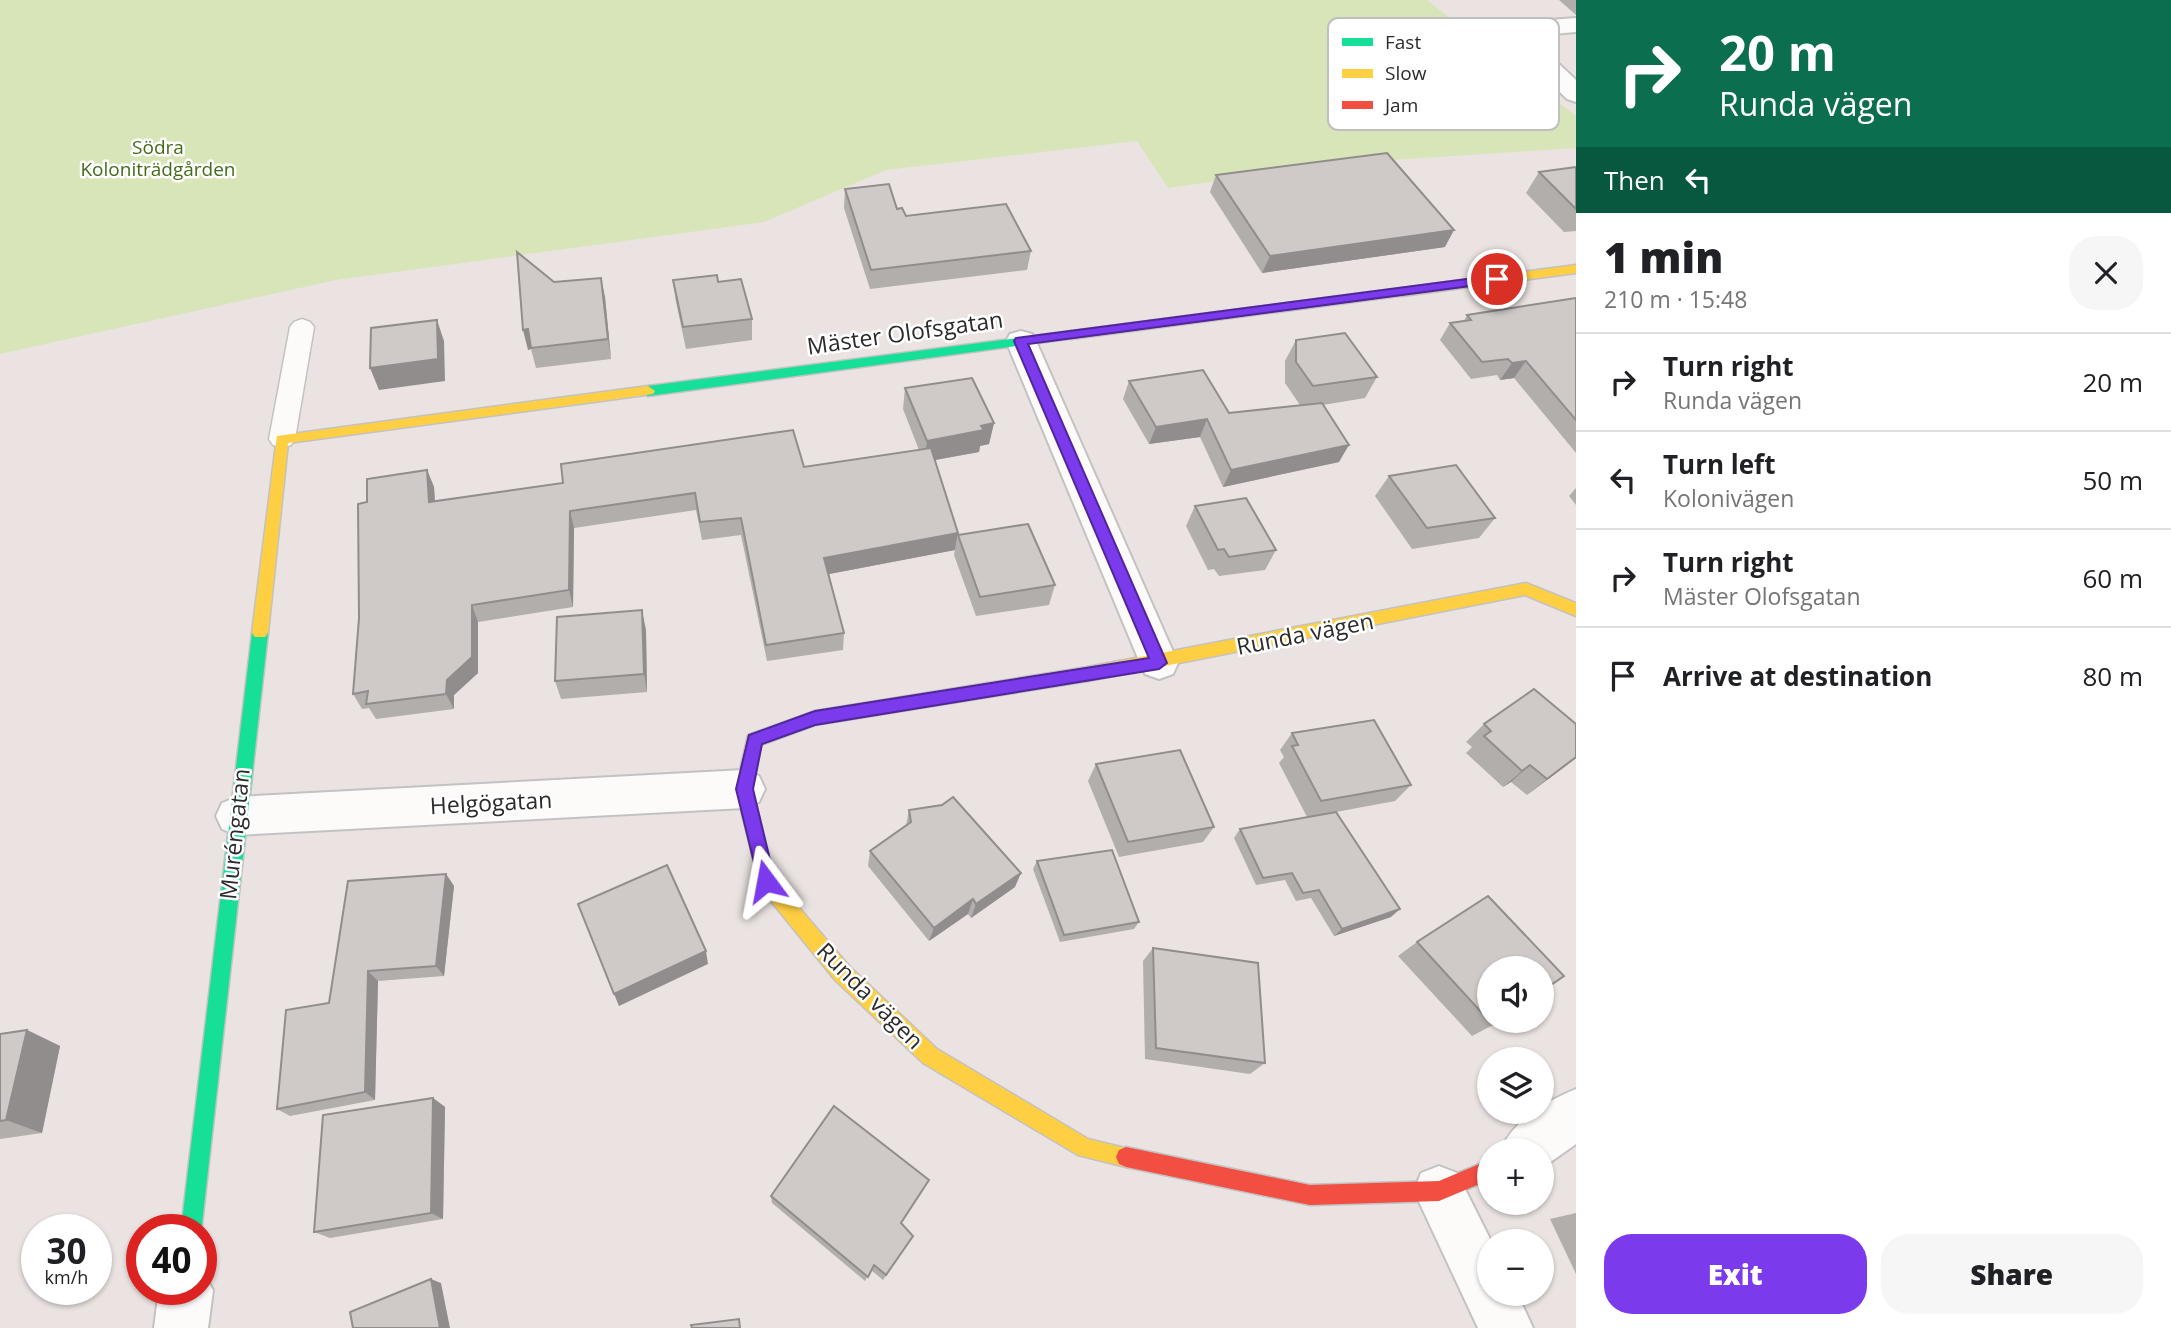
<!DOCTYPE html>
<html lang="en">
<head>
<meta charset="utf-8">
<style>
	body { margin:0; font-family:"Open Sans",sans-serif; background:#f6f6f6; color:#202124; height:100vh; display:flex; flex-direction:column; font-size:26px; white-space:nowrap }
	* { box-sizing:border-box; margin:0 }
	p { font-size:23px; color:#757577 }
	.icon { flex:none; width:38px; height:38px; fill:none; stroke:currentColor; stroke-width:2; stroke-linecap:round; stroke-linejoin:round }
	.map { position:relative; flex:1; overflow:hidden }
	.details { display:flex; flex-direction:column; background:#fff; width:595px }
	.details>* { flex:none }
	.hud { background:#0b6e4f; color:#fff; overflow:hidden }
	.controls { position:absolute; left:1477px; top:956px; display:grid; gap:14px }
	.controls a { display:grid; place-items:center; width:77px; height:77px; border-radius:50%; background:#fff; box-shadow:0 2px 5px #0004; font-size:35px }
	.speed { position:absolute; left:21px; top:1214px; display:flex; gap:14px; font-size:35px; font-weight:700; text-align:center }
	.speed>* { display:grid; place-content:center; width:91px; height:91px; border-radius:50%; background:#fff; box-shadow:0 2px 5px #0004; line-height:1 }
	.speed small { font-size:18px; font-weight:400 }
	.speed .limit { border:10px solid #d22; background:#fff; color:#111 }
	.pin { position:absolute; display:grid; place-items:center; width:60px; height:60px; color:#fff; margin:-30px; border:4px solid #fff; border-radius:50%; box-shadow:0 2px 7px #0007 }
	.me { position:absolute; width:77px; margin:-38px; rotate:347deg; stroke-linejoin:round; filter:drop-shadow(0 0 5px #0008) }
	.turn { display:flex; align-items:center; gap:24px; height:147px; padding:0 28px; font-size:32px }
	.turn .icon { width:91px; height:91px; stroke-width:2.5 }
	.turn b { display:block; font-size:49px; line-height:60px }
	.then { display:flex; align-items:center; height:66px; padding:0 28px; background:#0003; gap:14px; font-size:26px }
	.round { display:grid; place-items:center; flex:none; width:74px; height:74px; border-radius:28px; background:#f6f6f6 }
	.headline { display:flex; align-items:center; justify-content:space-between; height:119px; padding:0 28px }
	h1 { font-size:42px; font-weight:800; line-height:52px }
	.primary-button { display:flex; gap:14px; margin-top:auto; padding:14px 28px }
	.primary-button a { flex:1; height:80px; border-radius:28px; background:#7c3aed; color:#fff; font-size:28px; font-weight:800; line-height:80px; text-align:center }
	.primary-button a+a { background:#f6f6f6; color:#202124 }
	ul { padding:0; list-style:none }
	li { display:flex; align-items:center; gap:21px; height:98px; padding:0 28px; border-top:2px solid #e0e0e0 }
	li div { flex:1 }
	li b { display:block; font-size:26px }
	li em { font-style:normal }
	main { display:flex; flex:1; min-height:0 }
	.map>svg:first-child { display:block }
	.green { fill:#d8e5b9 }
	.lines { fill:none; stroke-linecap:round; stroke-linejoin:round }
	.lane-casing { stroke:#c3c2c2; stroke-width:3 }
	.street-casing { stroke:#c3c2c2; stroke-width:4 }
	.fast-casing { stroke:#c3c2c2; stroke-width:3 }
	.slow-casing { stroke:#c3c2c2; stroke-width:3 }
	.jam-casing { stroke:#c3c2c2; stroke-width:3 }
	.lane { fill:#fcfbfa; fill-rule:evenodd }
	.street { fill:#fcfbfa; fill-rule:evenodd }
	.fast { fill:#16e098; fill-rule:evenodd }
	.slow { fill:#ffcf43; fill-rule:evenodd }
	.jam { fill:#f24e42; fill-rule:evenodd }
	.wall { fill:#b2aeac }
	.shaded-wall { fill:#918d8c }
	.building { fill:#cfcac8; stroke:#918d8c; stroke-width:2 }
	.route { fill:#7c3aed; stroke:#51269a; stroke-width:2 }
	.labels { text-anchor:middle; stroke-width:5; stroke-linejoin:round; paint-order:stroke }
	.far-park-label { font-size:19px; fill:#426c18; stroke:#fff }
	.street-label { font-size:23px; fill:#2b2b2b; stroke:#fff }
	.key { fill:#fff; stroke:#bfbfbf; stroke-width:2 }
	.key-label { font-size:19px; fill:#2b2b2b }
</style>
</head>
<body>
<main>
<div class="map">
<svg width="1576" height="1328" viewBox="0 0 1576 1328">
	<rect width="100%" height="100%" fill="#eae3e1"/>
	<path class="green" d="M0,0H1427L1576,116V148L1345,163L1168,188L1137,141L886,170L764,222L336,280L0,354Z"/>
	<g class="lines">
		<defs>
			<path id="lane" d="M302,319L310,322L314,327L295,439L291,445L282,448L273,445L269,439L290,327L294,322Z"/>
			<g id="street">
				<path d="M1576,18V32L1529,36L1576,80V102L1567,99L1497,30L1501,25L1509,23Z"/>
				<path d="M1021,331L1032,334L1036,341L1178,663L1173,674L1159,679L1145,674L1140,663L1006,341L1010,334Z"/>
				<path d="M744,770L759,776L765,789L759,802L744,808L237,835L222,829L216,816L222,803L237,797Z"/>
				<path d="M1576,1089V1144L1542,1168V1150H1501C1513,1120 1547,1101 1576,1089Z"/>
				<path d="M1439,1166L1457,1173L1491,1241L1489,1293H1517L1533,1328H1478L1414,1191L1421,1173Z"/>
				<path d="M201,1270L213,1290L208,1328H154L159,1290H201Z"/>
			</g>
			<g id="fast">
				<path d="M1071,331L1077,335L1075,338L648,396L641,391L648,386Z"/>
				<path d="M260,627L265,629L268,633L201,1233V1230H181L252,633L255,629Z"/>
			</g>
			<g id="slow">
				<path d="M1576,265V273L1402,296L1396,292L1402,288Z"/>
				<path d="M648,386L655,391L653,394L288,443L268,633L265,637H255L252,633L277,436Z"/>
				<path d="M1526,583L1576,603V616L1525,595L1088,681L1082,679L1080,674L1082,669L1088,667Z"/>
				<path d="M772,881L778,883L849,966L937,1049L1088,1139L1133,1150L1136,1157L1133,1164L1126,1167L1078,1155L923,1063L835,980L766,895L763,889L766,883Z"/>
			</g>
			<g id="jam">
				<path d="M1402,288L1408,292L1406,295L1071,339L1065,335L1071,331Z"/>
				<path d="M1088,667L1094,669L1096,674L1094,679L1088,681L815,725L761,745L752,789L774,877L781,889L778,895L772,897L766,895L760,887L736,789L748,735L815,711Z"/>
				<path d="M1126,1147L1310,1185L1439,1181L1489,1160V1180L1439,1201L1310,1205L1126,1167L1119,1164L1116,1157L1119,1150Z"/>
			</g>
		</defs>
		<use href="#lane" class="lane-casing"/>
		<use href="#street" class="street-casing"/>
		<use href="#fast" class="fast-casing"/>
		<use href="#slow" class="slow-casing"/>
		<use href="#jam" class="jam-casing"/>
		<use href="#lane" class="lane"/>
		<use href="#street" class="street"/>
		<use href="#fast" class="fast"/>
		<use href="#slow" class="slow"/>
		<use href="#jam" class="jam"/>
	</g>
	<g class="wall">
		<path d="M1559,0H1576V15Z"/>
		<path d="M1576,167V231L1564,232L1526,193L1539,172Z"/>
		<path d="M1216,175L1445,247L1262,273L1210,192Z"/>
		<path d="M845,189L897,209L906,216L1031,251L1027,270L870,289L844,208Z"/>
		<path d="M673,280L752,319V340L686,349L676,302Z"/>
		<path d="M554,282L605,297L611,359L536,368L531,349L528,350Z"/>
		<path d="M1576,298V453L1514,378L1500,380L1497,375L1471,379L1440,340L1450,323L1464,321L1467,315Z"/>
		<path d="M1296,340L1377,377L1365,398L1323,405L1339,462L1223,487L1200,437L1149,444L1123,399L1129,381L1229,413L1300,405L1285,383V361Z"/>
		<path d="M905,388L994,423L989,444L980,446L979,452L935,460L958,533L955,550L829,574L844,633L843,650L767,661L741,535L702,540L696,510L574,528L573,607L478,622V673L454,695V709L376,719L369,708L362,709L353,694L367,502L427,470L434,487L435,501L804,467L919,450L903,409Z"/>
		<path d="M1389,476L1495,518L1479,538L1412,549L1375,496Z"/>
		<path d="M1576,488V505L1569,496Z"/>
		<path d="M1195,506L1276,550L1265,570L1219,576L1214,569L1208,570L1186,526Z"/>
		<path d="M958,535L1055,585L1049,605L976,616L954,555Z"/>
		<path d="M646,630L647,692L561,699L555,681Z"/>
		<path d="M1484,724H1576V758L1527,795L1511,782L1503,787L1466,753L1472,747L1466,742Z"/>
		<path d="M1292,733L1411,785L1395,801L1336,812L1391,917L1334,936L1311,898L1296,901L1285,880L1256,885L1234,838L1240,829L1307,817L1279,763L1284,757L1280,750Z"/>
		<path d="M1096,764L1214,827L1203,842L1119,857L1088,781Z"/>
		<path d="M909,810L1015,887L971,918L968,914L929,941L868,866L870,851L906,826Z"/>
		<path d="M1037,861L1139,922L1134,929L1060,942L1033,869Z"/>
		<path d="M446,874L454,886L444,976L378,981L375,1100L290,1116L277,1109L329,1003Z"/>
		<path d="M1417,942L1493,1025L1472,1036L1398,956Z"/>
		<path d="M1153,948L1265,1063L1250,1074L1145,1059L1143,961Z"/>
		<path d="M27,1030L60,1046L42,1133L0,1139V1034Z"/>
		<path d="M433,1098L445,1107L443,1219L330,1238L314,1232Z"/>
		<path d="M771,1196L901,1223L913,1236L883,1280L871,1270L865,1281L772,1203Z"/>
		<path d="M1576,1213V1274L1550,1219Z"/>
	</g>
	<g class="shaded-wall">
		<path d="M1454,230L1445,247L1262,273L1270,256Z"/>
		<path d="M601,278L605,297L611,359L608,339Z"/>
		<path d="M437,320L444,341L445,381L379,390L370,368Z"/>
		<path d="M528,329L531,349L528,350L523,330Z"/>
		<path d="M1526,361L1514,378L1500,380L1512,363Z"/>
		<path d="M1207,419L1200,437L1149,444L1156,427Z"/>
		<path d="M994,423L989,444L980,446L979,452L924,462L927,441Z"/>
		<path d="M1349,445L1339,462L1223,487L1231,470Z"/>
		<path d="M427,470L434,487L436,519L429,502Z"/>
		<path d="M570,511L574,528L573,607L569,590Z"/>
		<path d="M958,533L955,550L824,575V558Z"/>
		<path d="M472,605L478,622V673L454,695V709L446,694L447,680Z"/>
		<path d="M642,610L646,630L647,692L644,674Z"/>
		<path d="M1576,757V758L1527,795L1547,779Z"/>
		<path d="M1530,765L1511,782L1503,787L1522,771Z"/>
		<path d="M1021,873L1015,887L971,918L976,904Z"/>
		<path d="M446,874L454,886L444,976L436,966Z"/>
		<path d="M973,899L968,914L929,941L934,928Z"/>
		<path d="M1400,909L1391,917L1334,936L1342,929Z"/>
		<path d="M706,951L708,964L619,1006L614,994Z"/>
		<path d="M368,971L378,981L375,1100L365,1092Z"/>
		<path d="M27,1030L60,1046L42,1133L6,1120Z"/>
		<path d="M433,1098L445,1107L443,1219L431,1213Z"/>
		<path d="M431,1279L441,1283L450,1328H440Z"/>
	</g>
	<g class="building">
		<path d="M1387,153L1454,230L1270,256L1216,175Z"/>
		<path d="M1576,167V209L1539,172Z"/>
		<path d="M889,184L897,209L902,208L906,216L1006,204L1031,251L871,270L845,189Z"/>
		<path d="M517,252L554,282L601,278L608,339L531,348L528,329L523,330Z"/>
		<path d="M717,275L718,282L741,279L752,319L683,327L673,280Z"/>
		<path d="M1576,298V420L1526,361L1512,363L1508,359L1482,362L1450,323L1471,320L1467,315Z"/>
		<path d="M437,320L438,359L370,368L371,328Z"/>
		<path d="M1345,333L1377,377L1313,386L1296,362V340Z"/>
		<path d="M1203,370L1229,413L1322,403L1349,445L1231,470L1207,419L1156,427L1129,381Z"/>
		<path d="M972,378L994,423L981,426L984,430L927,441L905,388Z"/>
		<path d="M793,430L804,467L931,448L958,533L824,558L844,633L766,645L741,518L700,522L695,493L570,511L569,590L472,605V657L447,680L446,694L366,704L368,691L353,694L359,618L358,504L367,502V479L427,470L429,502L563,483L561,464Z"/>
		<path d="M1456,465L1495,518L1427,528L1389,476Z"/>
		<path d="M1246,498L1276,550L1229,557L1224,549L1218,550L1195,506Z"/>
		<path d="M1028,524L1055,585L980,597L958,535Z"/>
		<path d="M642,610L644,674L555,681L557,617Z"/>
		<path d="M1534,689L1576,724V757L1547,779L1530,765L1522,771L1484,736L1491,731L1484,724Z"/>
		<path d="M1374,720L1411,785L1321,801L1292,746L1298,745L1292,733Z"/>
		<path d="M1180,750L1214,827L1128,842L1096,764Z"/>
		<path d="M953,797L1021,873L976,904L973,899L934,928L870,851L911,822L909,810L942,805Z"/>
		<path d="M1336,812L1400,909L1342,929L1319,890L1303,893L1292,873L1263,878L1240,829Z"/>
		<path d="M1112,850L1139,922L1064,935L1037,861Z"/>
		<path d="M667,865L706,951L614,994L578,904Z"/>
		<path d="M446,874L436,966L368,971L365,1092L277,1109L286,1010L329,1003L348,881Z"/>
		<path d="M1488,896L1564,976L1542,991V968H1489V1020H1500L1493,1025L1417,942Z"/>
		<path d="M1153,948L1258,963L1265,1063L1156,1048Z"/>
		<path d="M27,1030L6,1120L0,1121V1034Z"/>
		<path d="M433,1098L431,1213L314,1232L323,1115Z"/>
		<path d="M834,1106L929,1180L901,1223L913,1236L886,1275L874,1265L868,1277L771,1196Z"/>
		<path d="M431,1279L440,1328H353L350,1312Z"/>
		<path d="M739,1319L740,1328H692L691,1325Z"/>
	</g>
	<path class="route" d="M1497,275L1503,279L1501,282L1028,344L1167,663L1159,669L815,725L762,744L753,789L775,881L772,887L766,890L760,887L736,789L749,735L815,711L1149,658L1014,341L1016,338Z"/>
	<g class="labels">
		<g class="far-park-label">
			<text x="158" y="154">Södra<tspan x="158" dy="22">Koloniträdgården</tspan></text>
		</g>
		<g class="street-label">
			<text transform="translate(905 333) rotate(-8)" y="8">Mäster Olofsgatan</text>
			<text transform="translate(1305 634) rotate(-11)" y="8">Runda vägen</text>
			<text transform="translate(491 803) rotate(-3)" y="8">Helgögatan</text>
			<text transform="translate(235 834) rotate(-84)" y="8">Muréngatan</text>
			<text transform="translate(870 996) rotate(45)" y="8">Runda vägen</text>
		</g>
	</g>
	<rect x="1328" y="18" width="231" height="112" rx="10" class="key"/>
	<rect x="1342" y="38" width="31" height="8" fill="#16e098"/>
	<rect x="1342" y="69" width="31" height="9" fill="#ffcf43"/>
	<rect x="1342" y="101" width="31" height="8" fill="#f24e42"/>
	<g class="key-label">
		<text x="1385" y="49">Fast</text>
		<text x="1385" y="80">Slow</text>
		<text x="1385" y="112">Jam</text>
	</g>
</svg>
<div class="controls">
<a><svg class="icon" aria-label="sound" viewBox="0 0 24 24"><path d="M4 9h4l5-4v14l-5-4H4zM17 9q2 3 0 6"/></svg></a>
<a><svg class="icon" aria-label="layers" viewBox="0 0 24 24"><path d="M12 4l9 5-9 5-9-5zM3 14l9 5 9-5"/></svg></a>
<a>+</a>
<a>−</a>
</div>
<div class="speed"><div>30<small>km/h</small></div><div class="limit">40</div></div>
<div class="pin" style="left:1497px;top:279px;background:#d93025"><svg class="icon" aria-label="arrive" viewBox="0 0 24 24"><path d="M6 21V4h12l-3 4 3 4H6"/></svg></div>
<svg class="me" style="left:766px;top:881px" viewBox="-20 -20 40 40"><path d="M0-17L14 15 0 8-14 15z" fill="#7c3aed" stroke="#fff" stroke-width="4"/></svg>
</div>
<section class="details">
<div class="hud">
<div class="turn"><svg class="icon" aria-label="right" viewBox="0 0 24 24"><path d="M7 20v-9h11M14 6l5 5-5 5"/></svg><div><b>20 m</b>Runda vägen</div></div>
<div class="then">Then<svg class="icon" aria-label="left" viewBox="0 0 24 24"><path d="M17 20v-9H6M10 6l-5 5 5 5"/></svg></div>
</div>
<div class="headline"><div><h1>1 min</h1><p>210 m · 15:48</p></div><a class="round"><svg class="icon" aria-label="close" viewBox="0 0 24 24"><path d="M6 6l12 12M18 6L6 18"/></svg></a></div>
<ul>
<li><svg class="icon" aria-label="right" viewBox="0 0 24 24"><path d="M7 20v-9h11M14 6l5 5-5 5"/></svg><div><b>Turn right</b><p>Runda vägen</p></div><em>20 m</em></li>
<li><svg class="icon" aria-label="left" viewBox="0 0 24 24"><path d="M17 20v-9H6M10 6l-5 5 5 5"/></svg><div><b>Turn left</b><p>Kolonivägen</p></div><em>50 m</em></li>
<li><svg class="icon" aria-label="right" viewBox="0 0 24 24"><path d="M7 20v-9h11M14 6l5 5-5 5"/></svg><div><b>Turn right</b><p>Mäster Olofsgatan</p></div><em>60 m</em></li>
<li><svg class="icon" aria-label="arrive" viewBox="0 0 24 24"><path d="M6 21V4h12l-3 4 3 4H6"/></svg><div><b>Arrive at destination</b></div><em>80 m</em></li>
</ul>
<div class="primary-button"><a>Exit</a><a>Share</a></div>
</section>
</main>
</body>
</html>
